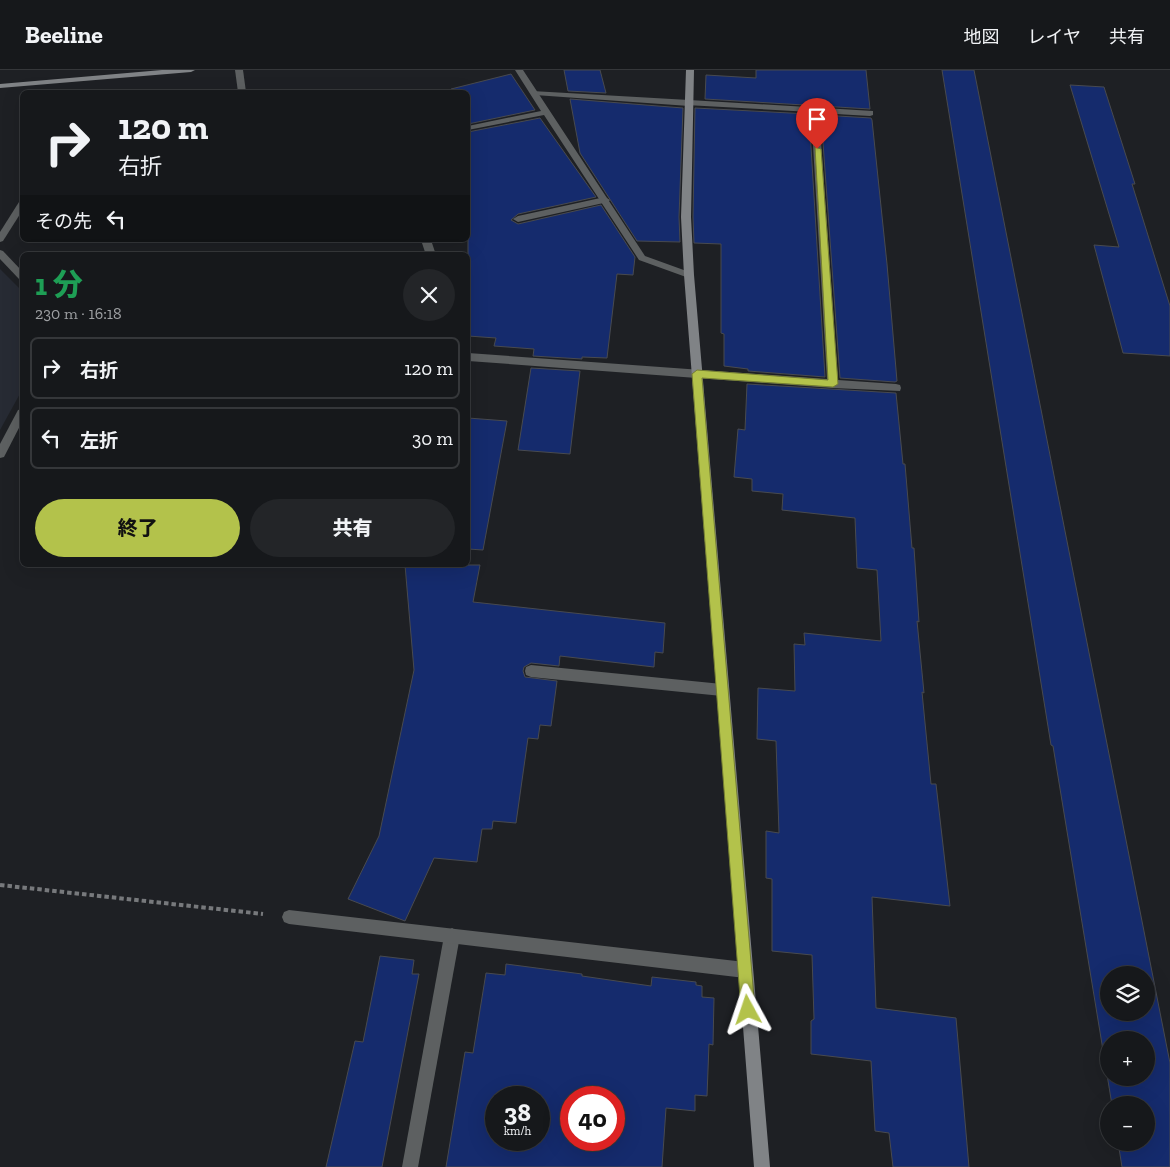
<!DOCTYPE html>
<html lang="ja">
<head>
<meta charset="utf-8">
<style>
	body { margin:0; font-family:"Zilla Slab","Noto Sans JP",serif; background:#232528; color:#f1f3f6; height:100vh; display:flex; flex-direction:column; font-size:19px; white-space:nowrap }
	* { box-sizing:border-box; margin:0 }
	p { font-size:16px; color:#9ea0a3 }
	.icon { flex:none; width:28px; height:28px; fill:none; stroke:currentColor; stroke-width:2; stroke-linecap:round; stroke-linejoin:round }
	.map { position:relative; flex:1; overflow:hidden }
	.side { position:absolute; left:20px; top:182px; width:450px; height:315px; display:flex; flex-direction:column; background:#16181b; border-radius:8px; box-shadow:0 5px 20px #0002,0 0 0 1px #35373a }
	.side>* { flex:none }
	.hud { position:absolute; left:20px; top:20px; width:450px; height:152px; border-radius:8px; box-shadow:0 5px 20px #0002,0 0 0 1px #35373a; background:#16181b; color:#f1f3f6; overflow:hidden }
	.buttons { position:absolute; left:1100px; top:896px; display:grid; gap:10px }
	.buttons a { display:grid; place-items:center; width:55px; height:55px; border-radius:50%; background:#16181b; box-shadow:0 5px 20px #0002,0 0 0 1px #35373a; font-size:25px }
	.speed { position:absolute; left:485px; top:1016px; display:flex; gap:10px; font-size:25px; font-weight:700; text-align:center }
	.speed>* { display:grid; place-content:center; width:65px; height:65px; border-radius:50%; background:#16181b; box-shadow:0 5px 20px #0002,0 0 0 1px #35373a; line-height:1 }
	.speed small { font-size:12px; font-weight:400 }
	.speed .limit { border:8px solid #d22; background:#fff; color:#111 }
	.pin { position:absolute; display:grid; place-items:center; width:42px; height:42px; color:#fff; margin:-51px -21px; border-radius:50% 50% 50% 0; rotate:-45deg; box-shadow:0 0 5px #0007 }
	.pin .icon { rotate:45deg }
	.me { position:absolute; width:55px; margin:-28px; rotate:355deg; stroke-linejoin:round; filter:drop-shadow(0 0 4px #0008) }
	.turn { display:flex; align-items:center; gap:18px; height:105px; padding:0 15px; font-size:22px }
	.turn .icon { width:65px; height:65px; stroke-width:2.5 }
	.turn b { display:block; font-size:35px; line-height:42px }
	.then { display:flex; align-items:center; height:48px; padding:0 15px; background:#0003; gap:10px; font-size:19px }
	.round { display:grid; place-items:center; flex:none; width:52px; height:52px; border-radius:26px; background:#232528 }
	.headline { display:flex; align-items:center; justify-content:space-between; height:85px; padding:0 15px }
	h1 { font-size:30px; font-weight:800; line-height:38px; color:#1e9e55 }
	.cta { display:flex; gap:10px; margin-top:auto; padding:10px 15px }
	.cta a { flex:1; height:58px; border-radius:30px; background:#b3c24b; color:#111; font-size:20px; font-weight:800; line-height:58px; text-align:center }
	.cta a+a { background:#232528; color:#f1f3f6 }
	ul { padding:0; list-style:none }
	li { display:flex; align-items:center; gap:15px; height:62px; margin:0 10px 8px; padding:0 5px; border:2px solid #35373a; border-radius:8px }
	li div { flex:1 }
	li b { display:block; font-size:19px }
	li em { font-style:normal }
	header { display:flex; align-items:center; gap:30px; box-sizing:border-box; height:70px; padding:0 25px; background:#16181b; border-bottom:1px solid #35373a }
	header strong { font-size:24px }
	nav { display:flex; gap:28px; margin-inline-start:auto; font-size:18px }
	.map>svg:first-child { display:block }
	.built { fill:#272b34 }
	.building { fill:#152b6d; stroke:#484a4f; fill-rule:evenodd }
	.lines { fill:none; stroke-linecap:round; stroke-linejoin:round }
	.path { stroke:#77797c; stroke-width:4; stroke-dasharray:4.5 3; stroke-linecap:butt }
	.lane { fill:#5d6061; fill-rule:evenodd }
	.street { fill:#5d6061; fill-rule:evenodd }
	.secondary { fill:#808386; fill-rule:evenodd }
	.route { fill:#b3c24b; stroke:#747e31 }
</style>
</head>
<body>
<header>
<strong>Beeline</strong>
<nav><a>地図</a><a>レイヤ</a><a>共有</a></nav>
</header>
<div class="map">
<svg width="1170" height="1097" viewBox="0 0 1170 1097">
	<rect width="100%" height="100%" fill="#1e2024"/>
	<path class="built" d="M0,199L22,221V320L0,360Z"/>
	<g class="building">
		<path d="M564,0H600L606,23L568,21Z"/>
		<path d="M756,0H866L870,39L705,29L706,5L756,8Z"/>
		<path d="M942,0H974L1170,993V1097H1122L1118,1072H1146V1035H1112L1053,676L1051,675ZM1109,905H1146V942H1109ZM1109,970H1146V1008H1109Z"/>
		<path d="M511,4L535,40L468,54V22H452L451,19Z"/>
		<path d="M1070,15L1104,17L1135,114H1132L1170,236V286L1123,283L1094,175L1119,177Z"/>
		<path d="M570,29L683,38L679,147L680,172L637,171L580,83Z"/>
		<path d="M695,38L809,44L825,307L748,301V299L724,296V264L721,263V174L694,173L693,147Z"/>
		<path d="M821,45L871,48L872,50L887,194L897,311L895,312L840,308Z"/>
		<path d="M540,48L596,127L518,144L511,150L518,154L601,135L635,187L633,205L617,204L607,288L582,287V289L533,286L534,279L494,276L496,268L468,266V62Z"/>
		<path d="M531,298L580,301L570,384L518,380Z"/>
		<path d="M747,314L896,323L903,394H905L912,478H914L919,552L917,551L924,623L922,622L931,714H936L950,836L872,827L876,938L956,948L969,1097H893L889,1063L875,1061L871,991L811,984V951L814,949L812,885L772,881V809L766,808V761L779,763L776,671L757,669L758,618L795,621L794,574L805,575L804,563L881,571L877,500L857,498L855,448L782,440L783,424L752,421V409L734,407L738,359L745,360Z"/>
		<path d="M468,348L507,351L483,480L468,479Z"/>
		<path d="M405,495H480L473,532L665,553L663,583L655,582L654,597L560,586L559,596L531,593L524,597L523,601L525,607L557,611L551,656L540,655L538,669L528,668L516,753L493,751L492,759H482L477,792L434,788L405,851L348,829L379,766L414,600Z"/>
		<path d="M380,886L414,890L412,904H419L382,1097H326L355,971L363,972Z"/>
		<path d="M506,894L582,904V906L651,916L652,907L696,912V915L702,916V927L714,928L713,975L709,974L707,1026L695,1025V1041L666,1038L662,1097H446L465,982L473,983L486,903L505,905ZM496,1028H539V1070H496ZM571,1028H614V1070H571Z"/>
	</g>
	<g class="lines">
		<path class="path" d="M0,815L263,844"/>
		<g class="lane">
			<path d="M235,0H243L246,22H238Z"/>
			<path d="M532,21L689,30L693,33L689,36L535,25H532Z"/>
			<path d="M605,127L610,130L608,132L518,152L513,149L518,146Z"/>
			<path d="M22,131V141L3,171L0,172V162L19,132Z"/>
			<path d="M421,170H431L436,185H426Z"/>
			<path d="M531,595L722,614L727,616L729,620L727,624L722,626L531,607L526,605L525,601L526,597Z"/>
			<path d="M452,858L457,861L460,866L418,1097H402L444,866L447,861Z"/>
		</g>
		<g class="street">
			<path d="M515,0H523L645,186L692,203V207H686L639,190L544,45L468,60V56L541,41Z"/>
			<path d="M689,30L873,41V45L870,46L819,43L838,310L896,314L900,315L901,318L900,321L833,318L468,291V283L827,309L811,42L686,35V31Z"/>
			<path d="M0,180L3,181L22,201V210L19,209L0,189Z"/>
			<path d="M22,339V352L4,387L0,388V374L18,340Z"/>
			<path d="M289,840L745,892L750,895L753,900L750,905L745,908L289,854L284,852L282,847L284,842Z"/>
		</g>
		<g class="secondary">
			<path d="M162,0H195L191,2L0,18V14Z"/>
			<path d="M686,0H694L691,147L694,205L770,1097H754L684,205L681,147Z"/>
		</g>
	</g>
	<path class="route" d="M815,77L821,79L838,314L833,317L702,308L755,940L753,945L748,947L743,945L741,940L692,304L697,300L828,310Z"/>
</svg>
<div class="buttons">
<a><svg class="icon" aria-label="layers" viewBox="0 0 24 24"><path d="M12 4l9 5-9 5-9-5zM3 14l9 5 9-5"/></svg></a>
<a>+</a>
<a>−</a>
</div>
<div class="speed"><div>38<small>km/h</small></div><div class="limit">40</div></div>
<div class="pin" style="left:817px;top:79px;background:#d93025"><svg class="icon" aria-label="arrive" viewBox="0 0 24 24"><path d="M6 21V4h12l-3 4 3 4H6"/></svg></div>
<svg class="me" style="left:748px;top:940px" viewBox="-20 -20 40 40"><path d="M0-17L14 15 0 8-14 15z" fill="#b3c24b" stroke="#fff" stroke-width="4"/></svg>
<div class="hud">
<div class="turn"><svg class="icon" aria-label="right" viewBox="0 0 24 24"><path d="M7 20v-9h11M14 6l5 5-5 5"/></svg><div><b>120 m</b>右折</div></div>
<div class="then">その先<svg class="icon" aria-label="left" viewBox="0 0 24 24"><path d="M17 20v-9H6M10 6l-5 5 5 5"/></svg></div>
</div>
<section class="side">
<div class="headline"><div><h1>1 分</h1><p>230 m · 16:18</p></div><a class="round"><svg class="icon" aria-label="close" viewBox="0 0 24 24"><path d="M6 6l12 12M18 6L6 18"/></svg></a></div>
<ul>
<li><svg class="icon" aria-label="right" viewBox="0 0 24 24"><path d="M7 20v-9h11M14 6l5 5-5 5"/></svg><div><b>右折</b></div><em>120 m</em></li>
<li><svg class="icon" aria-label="left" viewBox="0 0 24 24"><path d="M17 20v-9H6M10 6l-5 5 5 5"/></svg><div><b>左折</b></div><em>30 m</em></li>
</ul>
<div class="cta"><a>終了</a><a>共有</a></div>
</section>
</div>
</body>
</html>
